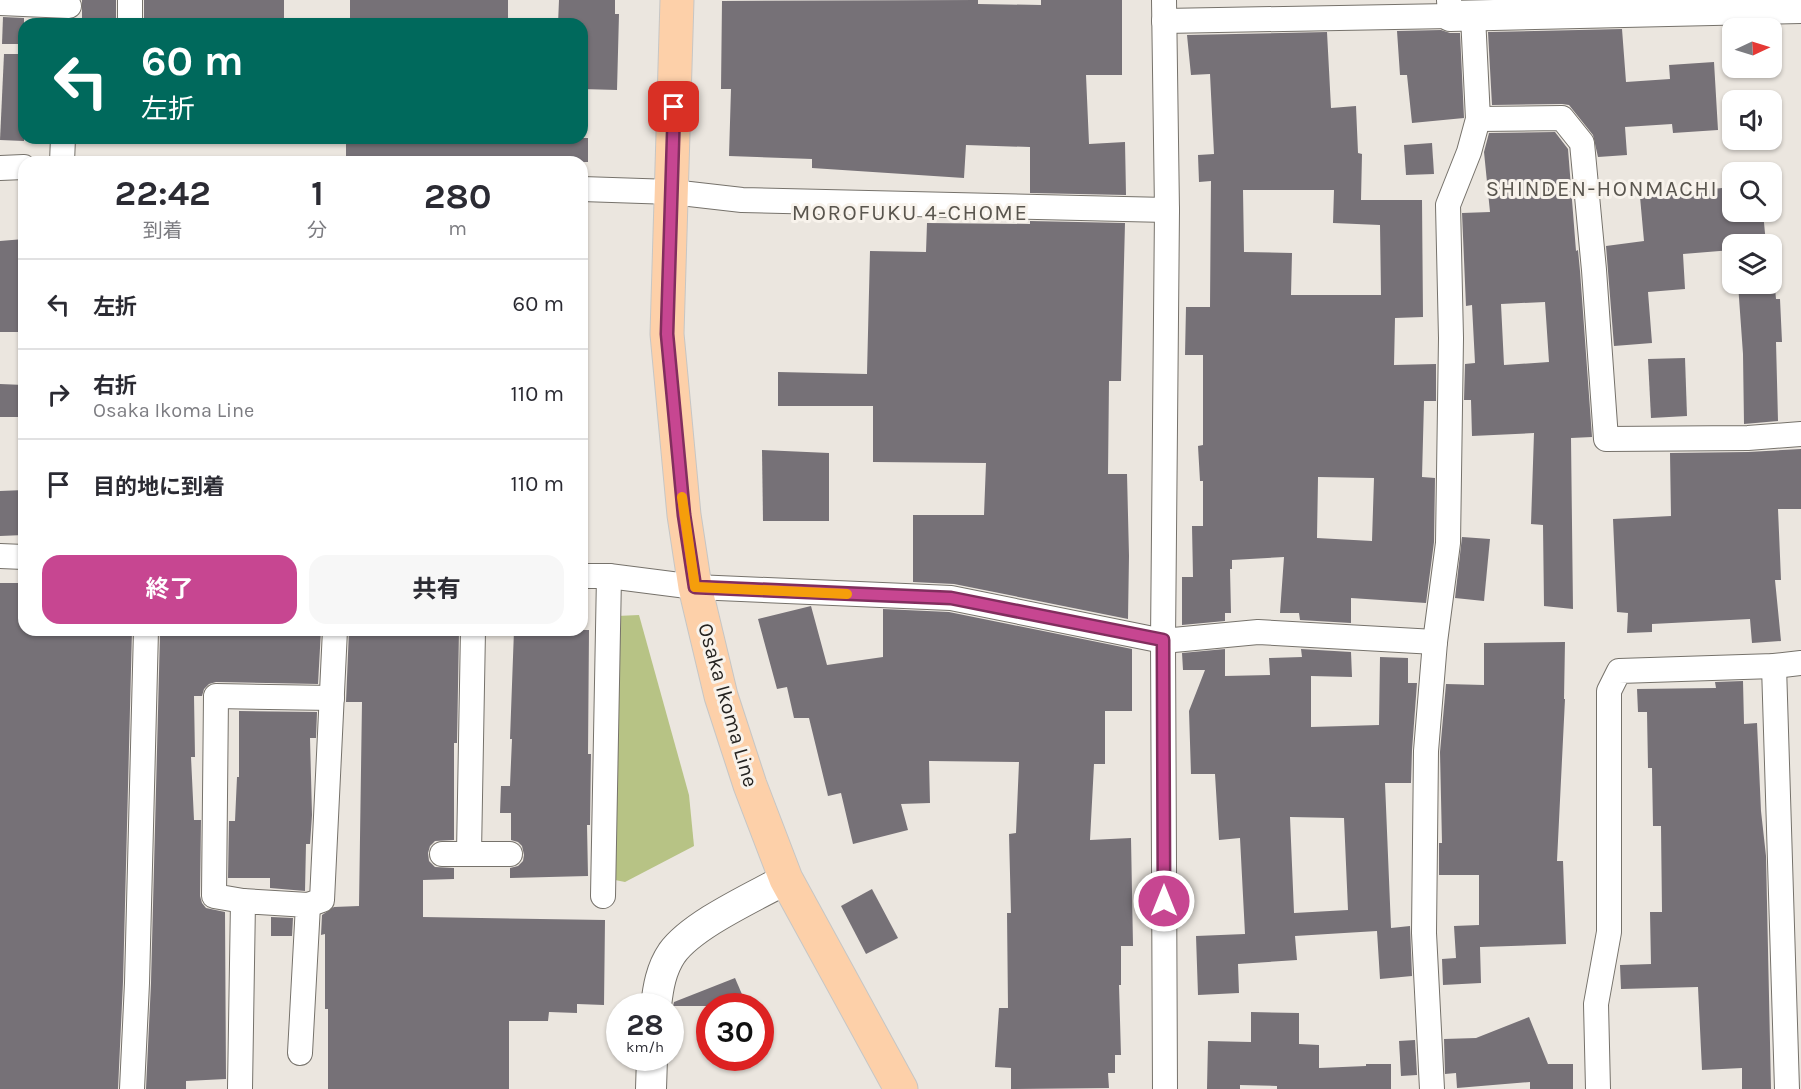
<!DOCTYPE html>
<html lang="ja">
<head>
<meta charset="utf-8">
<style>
	body { margin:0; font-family:Karla,"Noto Sans JP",sans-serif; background:#f7f7f7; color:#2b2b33; height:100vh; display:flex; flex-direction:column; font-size:22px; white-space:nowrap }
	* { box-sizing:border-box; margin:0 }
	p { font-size:20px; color:#7c7c81 }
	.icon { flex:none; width:33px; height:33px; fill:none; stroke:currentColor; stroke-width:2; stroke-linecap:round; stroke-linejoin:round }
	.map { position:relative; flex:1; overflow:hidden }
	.side { position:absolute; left:18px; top:156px; width:570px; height:480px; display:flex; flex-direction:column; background:#fff; border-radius:18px; box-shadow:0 2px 4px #0004 }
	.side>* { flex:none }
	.guide { position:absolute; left:18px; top:18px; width:570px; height:126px; border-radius:18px; box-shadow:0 2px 4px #0004; background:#00695c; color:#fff; overflow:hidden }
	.needle { width:39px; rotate:86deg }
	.buttons { position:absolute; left:1722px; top:18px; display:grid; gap:12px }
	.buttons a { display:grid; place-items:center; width:60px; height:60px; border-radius:12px; background:#fff; box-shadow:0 2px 4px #0004; font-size:30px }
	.speed { position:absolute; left:606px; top:993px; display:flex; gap:12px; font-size:30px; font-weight:700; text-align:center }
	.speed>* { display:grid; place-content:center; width:78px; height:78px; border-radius:50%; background:#fff; box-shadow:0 2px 4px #0004; line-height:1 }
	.speed small { font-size:15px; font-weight:400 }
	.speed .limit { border:9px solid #d22; background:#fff; color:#111 }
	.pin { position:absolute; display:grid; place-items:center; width:51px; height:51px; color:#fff; margin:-26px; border-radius:12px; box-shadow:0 3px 9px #0006 }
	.me { position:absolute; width:66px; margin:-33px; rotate:0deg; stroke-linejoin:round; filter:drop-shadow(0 0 4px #0008) }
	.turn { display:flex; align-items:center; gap:21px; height:126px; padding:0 24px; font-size:27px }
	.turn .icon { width:78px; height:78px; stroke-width:2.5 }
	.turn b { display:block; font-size:42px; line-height:51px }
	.eta { display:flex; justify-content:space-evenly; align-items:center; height:102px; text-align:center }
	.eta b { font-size:36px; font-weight:700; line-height:42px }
	.cta { display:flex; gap:12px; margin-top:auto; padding:12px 24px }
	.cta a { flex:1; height:69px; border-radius:18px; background:#c74691; color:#fff; font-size:24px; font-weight:700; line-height:69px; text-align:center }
	.cta a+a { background:#f7f7f7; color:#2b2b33 }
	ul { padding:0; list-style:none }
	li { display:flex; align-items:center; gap:18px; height:90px; padding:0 24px; border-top:2px solid #e1e1e2 }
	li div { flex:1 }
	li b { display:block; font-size:22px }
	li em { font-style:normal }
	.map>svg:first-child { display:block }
	.green { fill:#b7c385 }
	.building { fill:#767177; fill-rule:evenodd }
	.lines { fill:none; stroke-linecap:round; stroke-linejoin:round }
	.minor-casing { stroke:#76726b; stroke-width:26 }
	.tertiary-casing { stroke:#76726b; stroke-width:32 }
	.primary-casing { stroke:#c6c6c5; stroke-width:35 }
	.minor { stroke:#fff; stroke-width:24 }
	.tertiary { stroke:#fff; stroke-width:30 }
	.primary { stroke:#fdd0a9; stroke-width:33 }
	.route-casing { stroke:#812e5e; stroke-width:15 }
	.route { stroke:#c74691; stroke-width:10 }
	.slow { stroke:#f59e0b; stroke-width:10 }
	.labels { text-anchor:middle; stroke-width:6; stroke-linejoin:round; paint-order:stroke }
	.street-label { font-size:21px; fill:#252320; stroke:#f8f3ec }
	.neighbourhood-label { font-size:22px; letter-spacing:1.5px; fill:#59554e; stroke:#f8f3ec }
</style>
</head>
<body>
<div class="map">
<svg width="1801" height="1089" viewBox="0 0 1801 1089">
	<rect width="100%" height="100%" fill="#ebe6df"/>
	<path class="green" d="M639,615L689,795L694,846L625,882L615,880L617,616Z"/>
	<g class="building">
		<rect x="82" y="0" width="34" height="24"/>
		<rect x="144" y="0" width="140" height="24"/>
		<rect x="350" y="0" width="158" height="24"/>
		<path d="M559,0H615V14H619L617,90L582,89V24H558Z"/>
		<path d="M978,0V4L1041,5V0H1122V75H1086L1089,144L1125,142L1126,195L1030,193V147L966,145L964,178L812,168V159L729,156L731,89H721L722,1Z"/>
		<path d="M3,17L24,18V44H2Z"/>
		<path d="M1622,29L1626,82L1670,79L1669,65L1714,62L1718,130L1673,133L1672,124L1625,127L1627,155L1598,157L1593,135L1569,105L1562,104L1492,105L1488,32Z"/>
		<path d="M1441,30L1450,33H1460L1464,118L1412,123L1407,75H1400L1397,31Z"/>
		<path d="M1327,32L1331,108L1356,106L1358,153L1362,154L1361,200H1422L1423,317L1395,318L1394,365L1436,364V401H1424L1422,477L1435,478L1434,542L1426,603L1351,598V623L1300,620L1299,613H1280L1284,557L1232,560V569H1230L1231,613H1225V621L1182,625V577H1193L1192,526H1203V481H1200L1198,446L1203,445V355H1185L1186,307H1210L1211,181L1199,182L1198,155L1214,154L1210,74L1191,75L1187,35ZM1243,190H1334L1333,223L1380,225L1381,295H1291L1292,253L1244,252ZM1318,477L1374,478L1372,541L1317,538Z"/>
		<path d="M4,54H24V141L0,140Z"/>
		<path d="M1555,132L1568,149L1576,251L1578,250L1580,271L1592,437L1571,438L1573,609L1544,606L1543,525L1531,524L1534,433L1472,436L1471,400H1464L1465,364L1475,363L1472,305L1466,306L1462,213L1490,212L1484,152L1489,133ZM1545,302L1549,362L1504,365L1501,304Z"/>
		<rect x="346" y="138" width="242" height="24"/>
		<path d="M1432,143L1434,174L1406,175L1404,145Z"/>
		<path d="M1731,187L1732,212H1763L1766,244H1732V250L1683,254L1685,289L1648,292L1652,343L1614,346L1606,246L1644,241L1640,197Z"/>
		<path d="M1030,221L1125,223L1121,381H1109L1108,474H1127L1129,556L1128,619L954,584L913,582V515H984L986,463L873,462V406H778V372L867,374L870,251L926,252L927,223L1030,224Z"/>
		<path d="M24,239V332H0V241Z"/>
		<path d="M1772,256L1776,299H1780L1782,342H1776L1778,421L1744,424L1743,354L1738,284H1772Z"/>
		<path d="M1685,358L1687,416L1651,418L1648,359Z"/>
		<path d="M0,384L24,385V417H0Z"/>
		<path d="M1801,449V509H1778L1781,580H1775L1781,641L1752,643L1750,619L1652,624V632L1627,633L1628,613L1617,612L1613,519L1671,516L1670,453L1748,452Z"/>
		<path d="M762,450L829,453V521H763Z"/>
		<path d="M24,490V535L0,536V491Z"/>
		<path d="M1462,537L1490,539L1484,601L1455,598Z"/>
		<path d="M0,583H24V630H132L123,982L118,1089H0Z"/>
		<path d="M811,606L827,665L883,657V609L949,612L1132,649V711H1105V764H1094L1090,840L1131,838L1133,946H1121V985H1119L1121,1055H1115V1073H1108L1109,1088L1011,1089V1068L995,1067L999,1008H1008L1007,913H1011L1009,834L1016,833L1019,762L929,761L930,803L901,804L908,830L853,844L841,793L828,796L809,718H794L787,687L777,689L758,619Z"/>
		<path d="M315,630H321L318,684L216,682L209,684L204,689L202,696H194L195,757H191L194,820H201L200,896L202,903L206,908L225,912L226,1079L186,1081V1089H146L151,983L160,634L201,633V636H315Z"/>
		<path d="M349,630H459L457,743H454V840L435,841L430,846L428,853L429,861L435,867L454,868V879L423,880V917L605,920L604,1005L577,1004V1013L549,1012L548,1021H509V1089H328V1009H325V934L321,935L322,915L334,907L359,906L362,702H346Z"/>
		<path d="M514,630H589L588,754H591L590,825H587L588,876L510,878V868L518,866L523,861L524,855L522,846L518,842L511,840V813H500L501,786H510L512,739H510Z"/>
		<path d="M1565,642L1564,699H1565L1557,861H1563L1566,944L1480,947L1481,983L1443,985L1442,959L1456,958L1454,926L1479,925V875H1439V843H1442L1440,752L1446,684L1484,685V643Z"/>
		<path d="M1225,649V676L1270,675L1269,658L1302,657L1301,649L1351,652L1352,677L1311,676V727L1379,725L1380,657L1408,658V683H1417L1412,750L1411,783H1385L1391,928L1410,926L1412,976L1380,979L1377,931L1295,936L1297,960L1238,964L1239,993L1198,995L1196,936L1245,934L1240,838L1219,840L1215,774H1191L1189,711L1205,670H1183L1182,653ZM1290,817L1344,818L1348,910L1294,913Z"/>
		<path d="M1743,681L1744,724L1757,723L1761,811L1766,856L1771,1089H1742V1068L1702,1070L1698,987L1621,989L1620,965L1651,964L1650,912H1662L1661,826H1653L1652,768H1648L1647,712H1638L1637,689L1716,688L1715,682Z"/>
		<path d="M239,711L317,712L316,738H310L312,815L310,844H306L305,891L270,888V878H228L229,821H235L237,777H239Z"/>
		<path d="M872,889L898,938L866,954L841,906Z"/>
		<path d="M271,917L293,918L292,936H271Z"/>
		<path d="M735,978L747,1006H673L674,1002Z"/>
		<path d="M1251,1012L1299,1013V1044L1319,1045V1068L1366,1066V1064H1391V1089H1277V1086L1240,1085V1089H1207L1208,1041L1251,1042Z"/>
		<path d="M1529,1017L1548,1064H1573V1089H1530V1082L1457,1088L1456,1073L1445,1074L1444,1039L1476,1038Z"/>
		<path d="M1415,1040L1417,1075L1401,1076L1399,1041Z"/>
	</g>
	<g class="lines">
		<defs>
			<g id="minor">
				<path d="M1164,0L1167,210L1163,641L1165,1089"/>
				<path d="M0,3L69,6"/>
				<path d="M1164,21L1450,16L1449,0"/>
				<path d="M130,22V0"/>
				<path d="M1478,119L1562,118L1582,143L1594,270L1606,439L1748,438L1801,434"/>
				<path d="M62,162L63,138"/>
				<path d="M0,168L24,167"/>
				<path d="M582,189L672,192L742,200L1167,210"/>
				<path d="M0,556L24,557"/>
				<path d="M582,576H609L695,587L951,598L1163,641L1258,632L1435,642"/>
				<path d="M1774,666L1787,1089"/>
				<path d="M469,853L473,630"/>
				<path d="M442,854H510"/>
				<path d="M603,896L609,576"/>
				<path d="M243,901L214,896L216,696L332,698"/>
				<path d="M308,905L322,900L335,630"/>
				<path d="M132,1089L137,983L146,630"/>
				<path d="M240,1089L243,901L308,905L300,1053"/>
				<path d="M1432,1089L1424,933L1426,751L1435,642L1448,543L1451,338L1448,205L1469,152L1478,119L1473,16"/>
				<path d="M1598,1089L1596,1004L1609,932V691L1619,671L1774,666L1801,663"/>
			</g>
			<g id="tertiary">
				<path d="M1450,16L1801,8"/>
				<path d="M656,1006C658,988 661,969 672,953C693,924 754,897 786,879"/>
				<path d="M651,1089L652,1058"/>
			</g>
			<path id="primary" d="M677,0L667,334L684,515L695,587L721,696L750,785L786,879L901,1089"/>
		</defs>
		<use href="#minor" class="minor-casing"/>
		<use href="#tertiary" class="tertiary-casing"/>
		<use href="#primary" class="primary-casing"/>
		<use href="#minor" class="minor"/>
		<use href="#tertiary" class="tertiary"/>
		<use href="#primary" class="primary"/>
	</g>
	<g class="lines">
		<defs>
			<path id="route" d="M674,107L667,334L684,515L695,587L951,598L1163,640L1164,901"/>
		</defs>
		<use href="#route" class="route-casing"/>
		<use href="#route" class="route"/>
		<path class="slow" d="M682,497L695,587L847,594"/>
	</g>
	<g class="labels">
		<g class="street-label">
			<text transform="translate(728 705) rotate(74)" y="7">Osaka Ikoma Line</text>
		</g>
		<g class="neighbourhood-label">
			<text x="1602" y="196">SHINDEN-HONMACHI</text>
			<text x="910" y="220">MOROFUKU 4-CHOME</text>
		</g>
	</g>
</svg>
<div class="buttons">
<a><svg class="needle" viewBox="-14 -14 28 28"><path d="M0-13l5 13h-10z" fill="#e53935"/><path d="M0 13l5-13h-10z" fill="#7c7c81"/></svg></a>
<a><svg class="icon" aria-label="sound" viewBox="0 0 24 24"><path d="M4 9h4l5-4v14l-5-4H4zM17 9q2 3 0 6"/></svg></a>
<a><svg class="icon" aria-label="search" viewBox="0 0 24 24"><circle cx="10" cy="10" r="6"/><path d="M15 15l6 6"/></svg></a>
<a><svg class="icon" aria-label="layers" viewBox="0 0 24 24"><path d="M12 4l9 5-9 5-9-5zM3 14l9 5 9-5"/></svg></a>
</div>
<div class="speed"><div>28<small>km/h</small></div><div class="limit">30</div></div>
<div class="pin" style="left:674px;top:107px;background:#d93025"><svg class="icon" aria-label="arrive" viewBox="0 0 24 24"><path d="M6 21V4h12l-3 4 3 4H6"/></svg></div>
<svg class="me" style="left:1164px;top:901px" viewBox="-20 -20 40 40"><circle r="17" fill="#c74691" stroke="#fff" stroke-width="3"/><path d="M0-11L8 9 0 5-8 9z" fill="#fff"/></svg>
<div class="guide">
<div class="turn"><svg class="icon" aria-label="left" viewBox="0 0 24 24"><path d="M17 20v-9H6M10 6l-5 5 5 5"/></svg><div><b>60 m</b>左折</div></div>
</div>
<section class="side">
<div class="eta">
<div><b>22:42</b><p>到着</p></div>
<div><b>1</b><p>分</p></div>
<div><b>280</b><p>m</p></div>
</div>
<ul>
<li><svg class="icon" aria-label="left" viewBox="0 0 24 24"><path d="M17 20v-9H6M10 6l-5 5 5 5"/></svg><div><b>左折</b></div><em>60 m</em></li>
<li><svg class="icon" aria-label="right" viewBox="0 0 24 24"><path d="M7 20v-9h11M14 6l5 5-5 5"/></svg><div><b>右折</b><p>Osaka Ikoma Line</p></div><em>110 m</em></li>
<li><svg class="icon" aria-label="arrive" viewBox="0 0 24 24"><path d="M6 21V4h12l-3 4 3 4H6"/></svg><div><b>目的地に到着</b></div><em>110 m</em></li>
</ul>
<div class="cta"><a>終了</a><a>共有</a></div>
</section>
</div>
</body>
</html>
